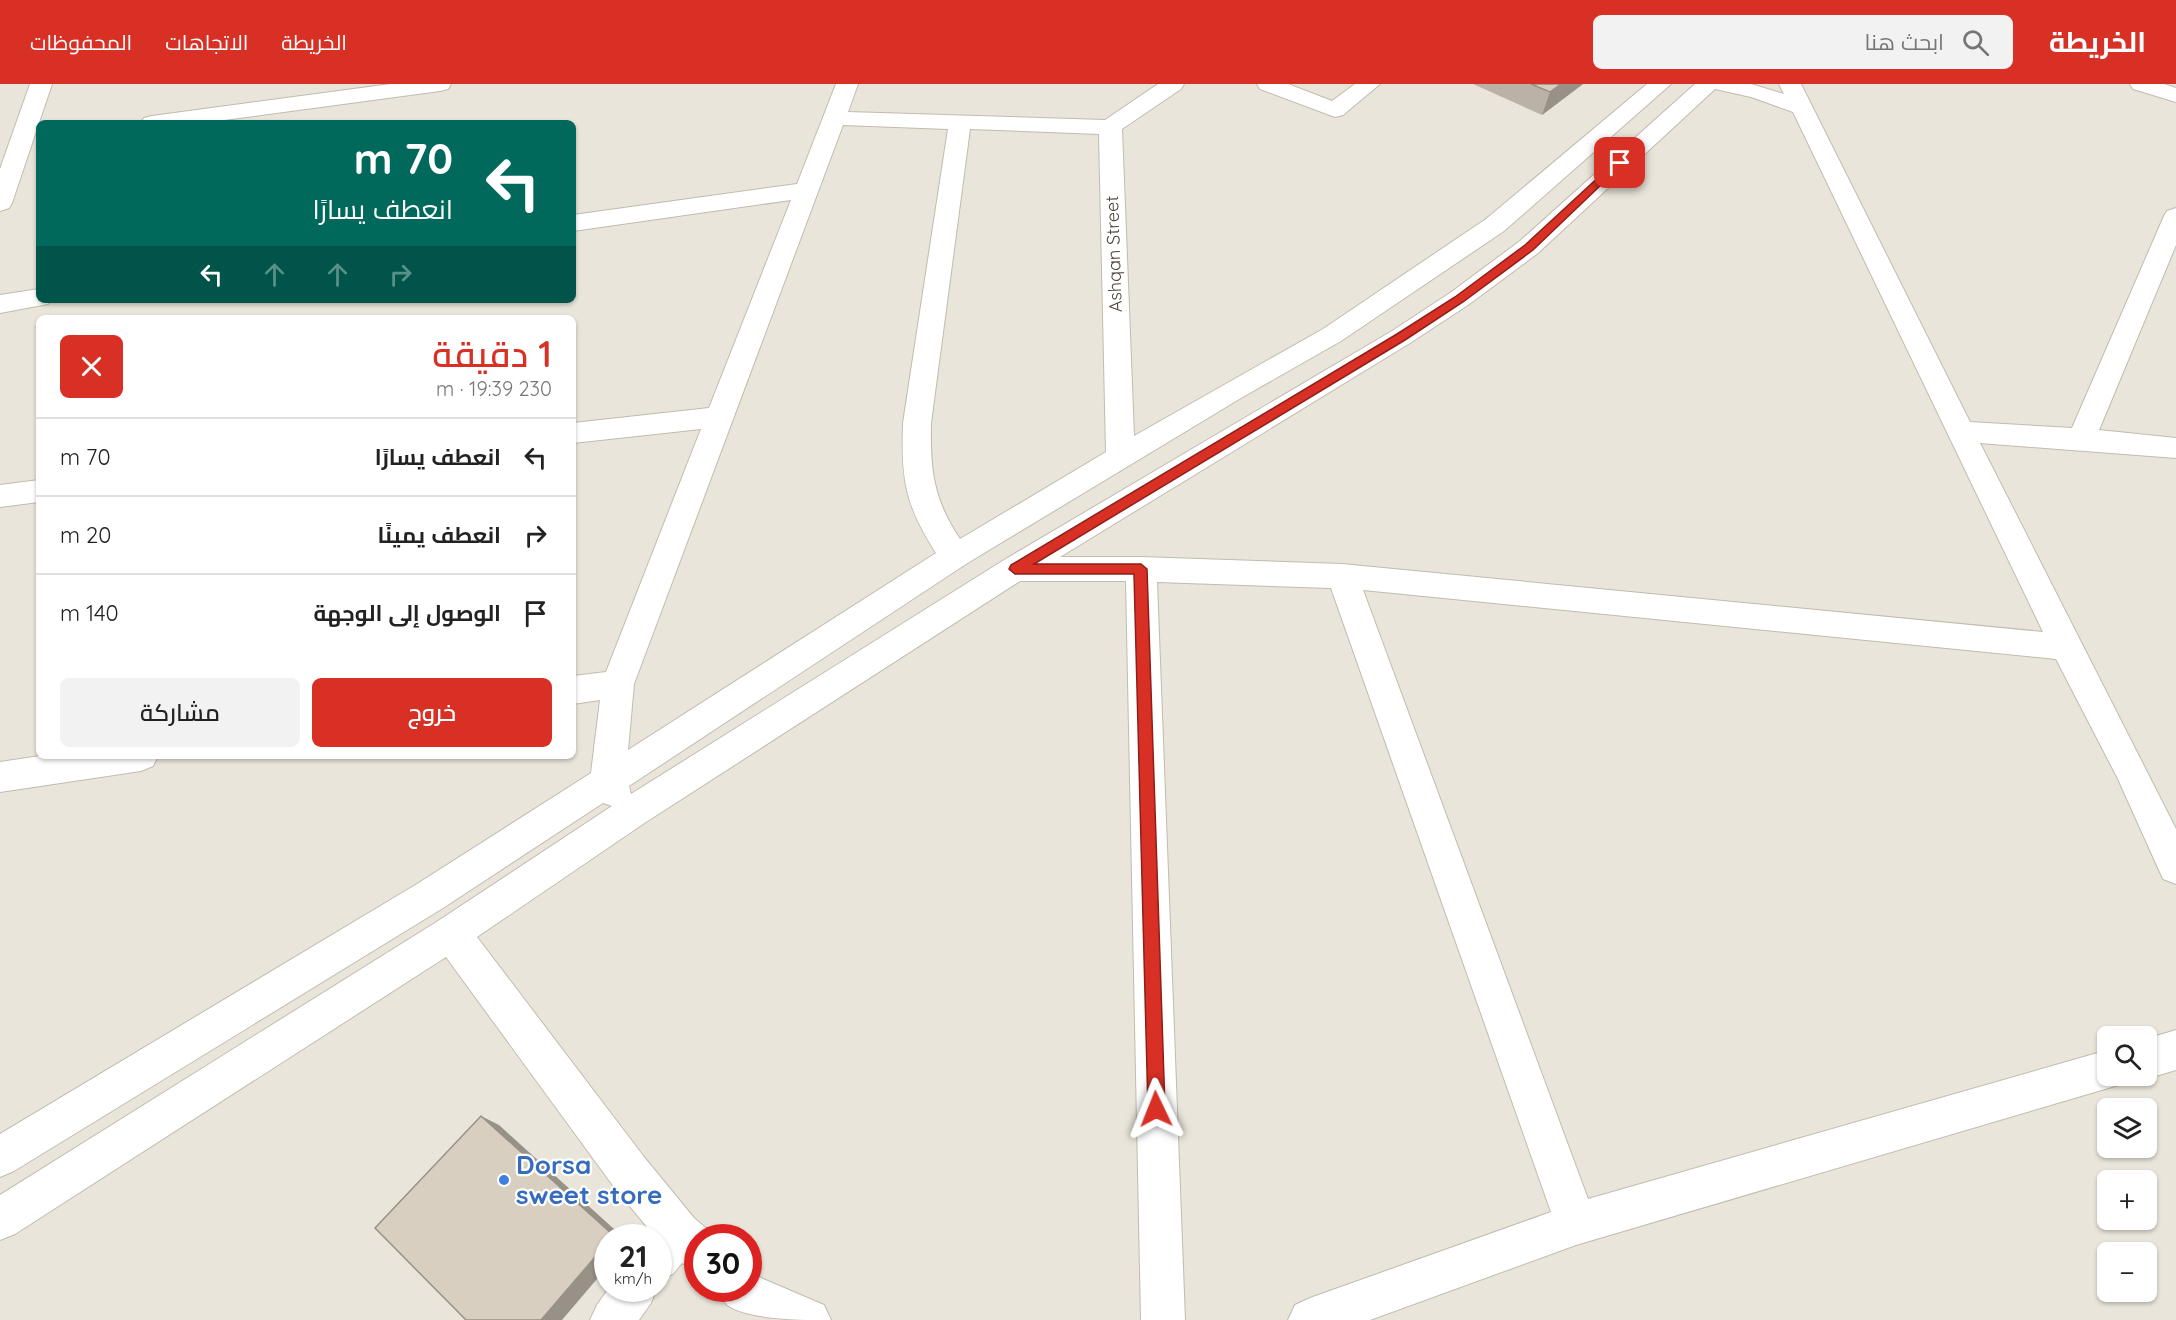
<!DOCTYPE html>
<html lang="ar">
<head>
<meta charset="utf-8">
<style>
	body { margin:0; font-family:Quicksand,Cairo,sans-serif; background:#f2f2f2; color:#222; direction:rtl; height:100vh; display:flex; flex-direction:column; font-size:22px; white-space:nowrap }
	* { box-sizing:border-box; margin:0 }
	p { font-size:20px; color:#767676 }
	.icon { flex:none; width:33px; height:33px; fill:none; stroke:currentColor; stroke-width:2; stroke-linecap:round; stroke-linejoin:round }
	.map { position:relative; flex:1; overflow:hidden; direction:ltr }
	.details { position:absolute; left:36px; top:231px; width:540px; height:444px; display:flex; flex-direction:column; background:#fff; border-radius:9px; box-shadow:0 2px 4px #0004; direction:rtl }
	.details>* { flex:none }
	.top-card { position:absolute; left:36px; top:36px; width:540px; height:183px; border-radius:9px; box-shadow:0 2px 4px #0004; direction:rtl; background:#00695c; color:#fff; overflow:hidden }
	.buttons { position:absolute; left:2097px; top:942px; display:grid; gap:12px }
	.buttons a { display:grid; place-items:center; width:60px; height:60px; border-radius:9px; background:#fff; box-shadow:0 2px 4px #0004; font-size:30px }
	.speed { position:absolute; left:594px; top:1140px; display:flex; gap:12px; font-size:30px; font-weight:700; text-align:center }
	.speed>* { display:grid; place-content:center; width:78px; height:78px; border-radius:50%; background:#fff; box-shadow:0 2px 4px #0004; line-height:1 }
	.speed small { font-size:15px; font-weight:400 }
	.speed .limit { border:9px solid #d22; background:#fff; color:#111 }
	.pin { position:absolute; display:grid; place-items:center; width:51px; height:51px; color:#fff; margin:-26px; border-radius:12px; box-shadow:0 3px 9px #0006 }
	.me { position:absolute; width:66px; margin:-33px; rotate:358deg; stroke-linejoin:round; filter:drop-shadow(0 0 4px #0008) }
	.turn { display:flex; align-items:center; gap:21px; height:126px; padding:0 24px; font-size:27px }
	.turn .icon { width:78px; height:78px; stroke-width:2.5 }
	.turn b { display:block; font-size:42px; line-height:51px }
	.lanes { display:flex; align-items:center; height:57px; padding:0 24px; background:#0003; justify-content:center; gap:30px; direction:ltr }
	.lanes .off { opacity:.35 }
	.round { display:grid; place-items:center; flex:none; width:63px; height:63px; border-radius:9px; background:#f2f2f2 }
	.summary { display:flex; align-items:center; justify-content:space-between; height:102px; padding:0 24px }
	h1 { font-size:36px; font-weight:600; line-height:45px; color:#d93025 }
	.cta { display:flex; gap:12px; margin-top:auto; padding:12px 24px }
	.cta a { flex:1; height:69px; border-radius:9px; background:#d93025; color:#fff; font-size:24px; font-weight:600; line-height:69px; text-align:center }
	.cta a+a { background:#f2f2f2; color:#222 }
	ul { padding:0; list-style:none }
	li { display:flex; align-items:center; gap:18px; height:78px; padding:0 24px; border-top:2px solid #e0e0e0 }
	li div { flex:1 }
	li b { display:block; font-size:22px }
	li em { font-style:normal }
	header { display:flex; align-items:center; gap:36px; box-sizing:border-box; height:84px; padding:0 30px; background:#d93025; color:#fff }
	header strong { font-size:28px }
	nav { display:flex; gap:33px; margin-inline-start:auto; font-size:21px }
	.search { width:420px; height:54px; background:#f2f2f2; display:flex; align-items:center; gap:15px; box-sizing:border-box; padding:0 21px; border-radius:9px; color:#767676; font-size:22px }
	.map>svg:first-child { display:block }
	.residential { fill:#eae5da; fill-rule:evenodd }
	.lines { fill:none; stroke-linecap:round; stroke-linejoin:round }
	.minor-casing { stroke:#c2bbae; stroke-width:2 }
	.minor { fill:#fff; fill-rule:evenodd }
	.wall { fill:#bab2a6 }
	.shaded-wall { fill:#979187 }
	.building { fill:#d8cfc1; stroke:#979187; stroke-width:1.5 }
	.route { fill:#d93025; stroke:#8d1f18; stroke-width:1.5 }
	.shop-dot { fill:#3f7fe0; stroke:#fff; stroke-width:2 }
	.labels { text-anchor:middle; stroke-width:4.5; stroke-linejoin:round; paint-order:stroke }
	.far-street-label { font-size:18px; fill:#4b4439; stroke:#fff }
	.near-shop-label { font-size:26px; font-weight:bold; fill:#366cbe; stroke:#fff; text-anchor:start }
</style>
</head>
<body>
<header>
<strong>الخريطة</strong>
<div class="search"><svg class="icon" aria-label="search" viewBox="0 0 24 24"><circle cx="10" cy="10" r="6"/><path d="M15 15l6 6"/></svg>ابحث هنا</div>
<nav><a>الخريطة</a><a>الاتجاهات</a><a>المحفوظات</a></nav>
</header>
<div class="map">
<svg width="2176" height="1236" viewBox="0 0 2176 1236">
	<rect width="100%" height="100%" fill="#f6f3ec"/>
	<path class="residential" d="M0,0H2176V1236H0ZM39,39H573V216H39ZM39,234H573V672H39ZM2108,952H2146V992H2108ZM2108,1024H2146V1064H2108ZM2108,1096H2146V1136H2108ZM608,1154H658V1204H608ZM698,1154H748V1204H698ZM2108,1168H2146V1208H2108Z"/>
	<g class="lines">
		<defs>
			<g id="minor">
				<path d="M30,0H52L12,119L9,124L0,127V85Z"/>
				<path d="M391,0H451L448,5L440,7L202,39H141L144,34L152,32Z"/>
				<path d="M836,0H858L848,28L1105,36L1158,0H1184L1181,5L1122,45L1134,352L1323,245L1486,135L1647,0H1671L1504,147L1341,257L1241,314L966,480L629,702L631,710L1004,476L1392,247L1450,209L1520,157L1695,0H1751L1784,10L1779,0H1801L1970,338L2072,344L2164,132L2167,127L2176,124V161L2099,346L2176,354V374L1980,359L2176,745V800L2163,795L2118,695L2056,575L1363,506L1588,1115L2108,966V992H2125L2122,1000L1576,1161L1370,1236H1288L1295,1221L1310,1214L1551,1128L1331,504L1157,498L1185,1236H1141L1126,497H1020L643,740L477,853L644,1073L694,1134L713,1150L715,1154H698V1186L682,1179L673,1190L658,1196V1154H648L652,1149L614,1103L446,873L15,1150L0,1156V1111L438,837L612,722L603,719L443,824L14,1087L0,1093V1050L417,800L591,689L600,616L573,620V592L606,588L701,345L573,359V339L709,324L791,116L573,147V131L797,100ZM1715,5L1751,13L1793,28L2043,548L1342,480L1141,473H1060L1410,259L1468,221L1538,169ZM843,41L948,45L903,339C901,395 905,421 936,469L628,666L634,600ZM970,45L1099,50L1106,368L960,455C933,415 930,386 931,339Z"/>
				<path d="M1257,0H1288L1332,17L1355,0H1380L1343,31L1335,33L1260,5Z"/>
				<path d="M2130,0H2164L2176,4V18L2133,5Z"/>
				<path d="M39,205V216H51L48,220L0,229V211Z"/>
				<path d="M39,396V418L0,423V401Z"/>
				<path d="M40,672H158L153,682L141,687L0,708V678Z"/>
				<path d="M2176,946V986L2146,995L2138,992H2146V955Z"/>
				<path d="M748,1186L763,1195L824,1221L831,1236C802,1236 748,1236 727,1221C723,1217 721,1210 719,1204H748Z"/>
				<path d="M609,1204H657L651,1219L639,1236H590L597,1221Z"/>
			</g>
		</defs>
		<use href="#minor" class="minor-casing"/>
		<use href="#minor" class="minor"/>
	</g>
	<path class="wall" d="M1473,0H1583L1542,31Z"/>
	<g class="shaded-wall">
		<path d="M1561,0H1583L1542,31L1550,8Z"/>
		<path d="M481,1032L499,1041L624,1154H612Z"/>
		<path d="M608,1158V1182L562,1236H541Z"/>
	</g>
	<g class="building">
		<path d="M1531,0H1561L1550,8Z"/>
		<path d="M481,1032L613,1151L612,1154H608V1158L541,1236H466L375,1144Z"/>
	</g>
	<path class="route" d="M1616,77L1624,79L1533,166L1463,218L1405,256L1034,480H1141L1147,485L1165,1025L1162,1031L1156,1033L1150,1031L1148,1025L1134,490H1015L1009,485L1011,481L1397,250L1455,213L1525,161Z"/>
	<circle class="shop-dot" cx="504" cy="1096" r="6"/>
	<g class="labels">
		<g class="far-street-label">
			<text transform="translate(1114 170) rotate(-92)" y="6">Ashqan Street</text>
		</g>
		<g class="near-shop-label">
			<text x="516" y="1090">Dorsa<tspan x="516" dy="30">sweet store</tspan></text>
		</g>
	</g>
</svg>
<div class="buttons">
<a><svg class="icon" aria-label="search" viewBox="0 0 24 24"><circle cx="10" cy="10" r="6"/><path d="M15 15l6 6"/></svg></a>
<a><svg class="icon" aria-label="layers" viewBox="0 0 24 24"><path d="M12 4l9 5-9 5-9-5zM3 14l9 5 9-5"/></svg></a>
<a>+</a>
<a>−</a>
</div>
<div class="speed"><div>21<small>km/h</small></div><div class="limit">30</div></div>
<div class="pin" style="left:1620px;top:79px;background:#d93025"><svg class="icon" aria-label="arrive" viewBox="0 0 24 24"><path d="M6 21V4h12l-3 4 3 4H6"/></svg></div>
<svg class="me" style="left:1156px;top:1025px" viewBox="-20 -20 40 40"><path d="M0-17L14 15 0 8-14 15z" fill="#d93025" stroke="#fff" stroke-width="4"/></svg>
<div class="top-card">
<div class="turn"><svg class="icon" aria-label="left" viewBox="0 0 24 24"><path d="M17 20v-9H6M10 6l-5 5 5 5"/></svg><div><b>70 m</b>انعطف يسارًا</div></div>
<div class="lanes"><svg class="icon" aria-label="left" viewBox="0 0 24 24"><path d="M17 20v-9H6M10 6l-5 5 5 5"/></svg><svg class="icon off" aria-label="ahead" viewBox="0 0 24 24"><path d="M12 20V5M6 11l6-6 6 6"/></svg><svg class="icon off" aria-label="ahead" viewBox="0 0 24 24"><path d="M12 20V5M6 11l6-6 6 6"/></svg><svg class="icon off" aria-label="right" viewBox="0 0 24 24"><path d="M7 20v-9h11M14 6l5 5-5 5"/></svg></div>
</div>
<section class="details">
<div class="summary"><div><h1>1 دقيقة</h1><p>230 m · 19:39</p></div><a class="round" style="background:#d93025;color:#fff"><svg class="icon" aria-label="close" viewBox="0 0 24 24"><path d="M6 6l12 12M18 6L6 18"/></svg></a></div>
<ul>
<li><svg class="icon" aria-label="left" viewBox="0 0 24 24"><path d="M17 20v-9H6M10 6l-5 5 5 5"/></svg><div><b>انعطف يسارًا</b></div><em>70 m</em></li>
<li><svg class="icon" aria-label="right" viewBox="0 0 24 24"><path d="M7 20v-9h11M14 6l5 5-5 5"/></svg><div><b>انعطف يمينًا</b></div><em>20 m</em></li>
<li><svg class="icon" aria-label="arrive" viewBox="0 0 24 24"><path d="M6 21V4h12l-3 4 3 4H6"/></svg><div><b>الوصول إلى الوجهة</b></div><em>140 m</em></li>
</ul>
<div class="cta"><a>خروج</a><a>مشاركة</a></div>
</section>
</div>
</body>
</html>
